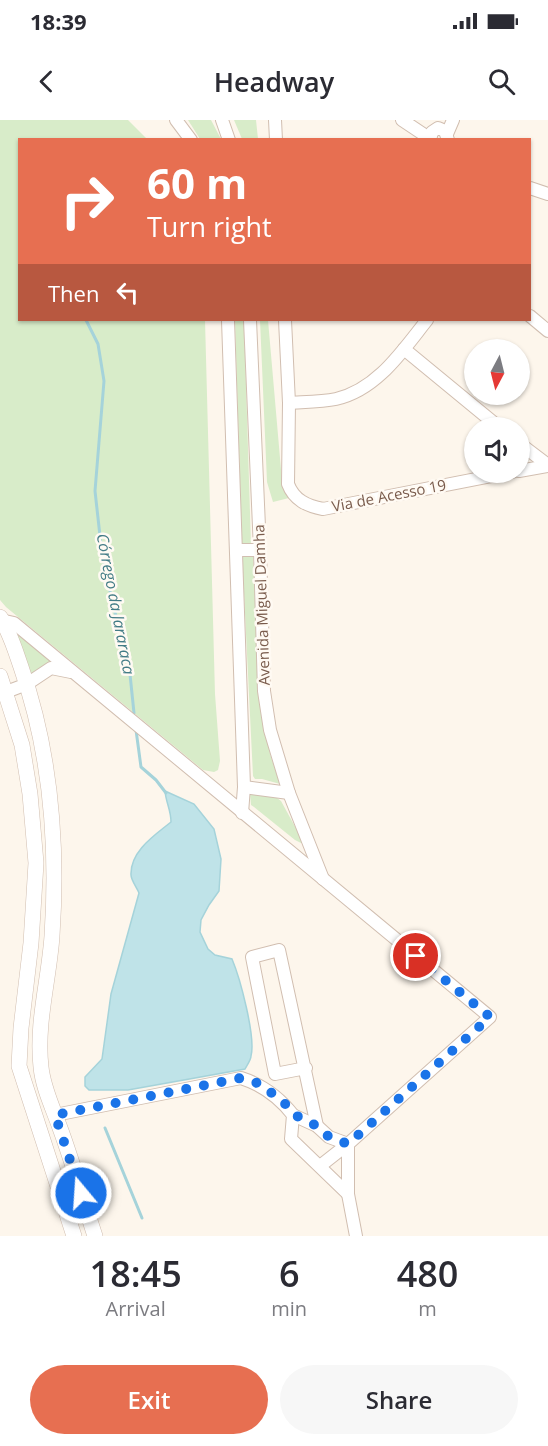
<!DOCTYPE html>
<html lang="en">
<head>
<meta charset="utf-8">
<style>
	body { margin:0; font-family:"Open Sans",sans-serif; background:#f7f7f7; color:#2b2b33; height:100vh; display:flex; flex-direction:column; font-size:22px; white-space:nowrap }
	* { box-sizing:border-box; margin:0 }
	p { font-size:20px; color:#7c7c81 }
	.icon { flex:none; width:33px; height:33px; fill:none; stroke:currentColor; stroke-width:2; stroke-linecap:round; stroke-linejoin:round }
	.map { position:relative; height:1116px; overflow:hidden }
	.sheet { display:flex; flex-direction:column; background:#fff; flex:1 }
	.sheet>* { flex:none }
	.guide { position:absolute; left:18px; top:18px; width:513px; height:183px; border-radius:0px; box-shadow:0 2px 4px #0004; background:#e76f51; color:#fff; overflow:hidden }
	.needle { width:39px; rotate:187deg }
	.fabs { position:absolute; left:464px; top:219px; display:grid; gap:12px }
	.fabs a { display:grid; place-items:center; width:66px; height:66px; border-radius:50%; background:#fff; box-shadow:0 2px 4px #0004; font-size:30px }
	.pin { position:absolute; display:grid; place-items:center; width:51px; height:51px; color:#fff; margin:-26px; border:3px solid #fff; border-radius:50%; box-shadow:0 2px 6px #0007 }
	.me { position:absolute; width:66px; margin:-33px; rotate:342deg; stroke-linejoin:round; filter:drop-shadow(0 0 4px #0008) }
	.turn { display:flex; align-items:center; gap:21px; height:126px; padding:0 30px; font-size:27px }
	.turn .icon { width:78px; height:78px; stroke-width:2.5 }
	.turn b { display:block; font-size:42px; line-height:51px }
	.then { display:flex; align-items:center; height:57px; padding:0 30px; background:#0003; gap:12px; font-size:22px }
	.eta { display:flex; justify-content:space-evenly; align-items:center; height:102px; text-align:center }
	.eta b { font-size:36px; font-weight:600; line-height:42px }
	.cta { display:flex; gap:12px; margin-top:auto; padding:12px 30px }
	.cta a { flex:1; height:69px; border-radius:36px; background:#e76f51; color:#fff; font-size:24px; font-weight:600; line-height:69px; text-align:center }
	.cta a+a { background:#f7f7f7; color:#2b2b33 }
	.status { display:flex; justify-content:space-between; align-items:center; height:42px; padding:0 30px; background:#fff; direction:ltr }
	.status svg { height:16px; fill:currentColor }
	header { display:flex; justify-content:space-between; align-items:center; height:78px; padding:0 30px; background:#fff; font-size:27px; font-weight:600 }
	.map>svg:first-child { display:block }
	.green { fill:#d8ecc9 }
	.water { fill:#bfe3e8; stroke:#a5d3da; stroke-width:1.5 }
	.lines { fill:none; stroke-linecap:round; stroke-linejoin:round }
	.stream { stroke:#a5d3da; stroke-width:3 }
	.minor-casing { stroke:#d1beb0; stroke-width:14 }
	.tertiary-casing { stroke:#d1beb0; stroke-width:16 }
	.minor { stroke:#fff; stroke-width:12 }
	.tertiary { stroke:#fff; stroke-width:15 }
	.route { stroke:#1a73e8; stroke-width:10; stroke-dasharray:0 18 }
	.labels { text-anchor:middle; stroke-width:5; stroke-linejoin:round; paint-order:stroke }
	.street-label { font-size:15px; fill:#7a5c4d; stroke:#fffaf3 }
	.water-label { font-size:16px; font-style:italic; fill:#437c86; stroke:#fffaf3 }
</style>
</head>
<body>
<div class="status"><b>18:39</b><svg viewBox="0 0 49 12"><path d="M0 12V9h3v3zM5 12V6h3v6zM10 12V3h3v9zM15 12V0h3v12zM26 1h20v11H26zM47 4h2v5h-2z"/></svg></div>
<header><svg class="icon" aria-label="back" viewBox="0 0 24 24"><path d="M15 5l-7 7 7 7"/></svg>Headway<svg class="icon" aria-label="search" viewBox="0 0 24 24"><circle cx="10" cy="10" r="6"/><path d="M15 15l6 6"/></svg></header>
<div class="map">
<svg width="548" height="1116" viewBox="0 0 548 1116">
	<rect width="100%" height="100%" fill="#fdf6ec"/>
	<g class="green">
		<path d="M0,0H128L147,19L20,20V200H205L215,574L220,641L218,650L214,652L203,650L6,487L0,480Z"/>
		<path d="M188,0H211L221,19H200Z"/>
		<path d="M234,0H256L258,19H242Z"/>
		<path d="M235,200H244L251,425H242Z"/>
		<path d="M260,200H268L282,361L289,378L273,382L267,362Z"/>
		<path d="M253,431L260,584L270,634L280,664L262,659H255L253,656L242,432Z"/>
		<path d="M11,508L51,538L53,544L33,554L29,552Z"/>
		<path d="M250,673L272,674L281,681L304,723H301L295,720L254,687L251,685Z"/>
	</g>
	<path class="water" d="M165,671L194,684L214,709L221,739L219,771L209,785L201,800L200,812L208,829L215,835L232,839C240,858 256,917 251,936C251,940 247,945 245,949L128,970H89L85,966V957L102,939L111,874L139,773C137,768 131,760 131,755C130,731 155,715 171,702C171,690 166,683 165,671Z"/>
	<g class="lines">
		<g class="stream">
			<path d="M86,200L98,224L104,261L95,371L101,425L113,486L128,535L134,593"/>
			<path d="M136,610L141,647L156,660L166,673"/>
			<path d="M105,1008L142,1098"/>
		</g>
		<defs>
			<g id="minor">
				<path d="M176,0L191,20"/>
				<path d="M222,0L229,20"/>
				<path d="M275,0L276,20"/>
				<path d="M402,0L429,18"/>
				<path d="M447,14L453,0"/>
				<path d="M430,20L432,12L438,8L445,11L448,20"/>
				<path d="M530,68L548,74"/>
				<path d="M530,196L548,211"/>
				<path d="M228,200L244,667L242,693"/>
				<path d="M250,200L260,430L264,571L270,610L289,673L323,759"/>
				<path d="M285,200L289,283L288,364C294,380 307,386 323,389L512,352"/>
				<path d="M404,229L500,308"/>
				<path d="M289,283C304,282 322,282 336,279C377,270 403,230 427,200"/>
				<path d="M519,323L548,345"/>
				<path d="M519,351L548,346"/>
				<path d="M236,430H260"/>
				<path d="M0,502L5,501L14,503L490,897L348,1024L320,1046"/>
				<path d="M6,572L27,564L51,548L71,552"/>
				<path d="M244,667L289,673"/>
				<path d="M306,948L275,954L252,837L279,830L317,1006"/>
				<path d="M55,995L241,958C263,965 279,977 293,995L291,1019L348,1074"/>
				<path d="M293,995L317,1006L329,1017L348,1024"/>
				<path d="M348,1024V1074L356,1116"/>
			</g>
			<g id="tertiary">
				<path d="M0,497C10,512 15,530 21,547C51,633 58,726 52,816C49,860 36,903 41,947C43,968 53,988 60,1008C73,1043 83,1080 95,1116"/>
				<path d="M0,556L22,625L30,674L36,743L31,823L21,908L19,946L74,1116"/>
			</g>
		</defs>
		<use href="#minor" class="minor-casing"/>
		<use href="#tertiary" class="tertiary-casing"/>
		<use href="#minor" class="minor"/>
		<use href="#tertiary" class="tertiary"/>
	</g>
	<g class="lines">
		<path class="route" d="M81,1073L55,995L241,958L257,963L282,980L293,994L317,1006L329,1017L348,1024L490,897L416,836"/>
	</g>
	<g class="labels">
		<g class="street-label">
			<text transform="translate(389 376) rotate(-11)" y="5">Via de Acesso 19</text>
			<text transform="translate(262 485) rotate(-92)" y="5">Avenida Miguel Damha</text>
		</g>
		<g class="water-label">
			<text transform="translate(116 484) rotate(79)" y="6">Córrego da Jararaca</text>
		</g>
	</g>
</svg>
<div class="fabs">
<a><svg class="needle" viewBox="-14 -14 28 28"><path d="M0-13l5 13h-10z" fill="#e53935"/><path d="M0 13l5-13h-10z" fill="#7c7c81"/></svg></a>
<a><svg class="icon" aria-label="sound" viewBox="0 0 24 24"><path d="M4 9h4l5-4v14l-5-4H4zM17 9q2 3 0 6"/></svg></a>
</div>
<div class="pin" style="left:416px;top:836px;background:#d93025"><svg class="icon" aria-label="arrive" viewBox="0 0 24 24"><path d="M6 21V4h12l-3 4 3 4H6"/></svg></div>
<svg class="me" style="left:81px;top:1073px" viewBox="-20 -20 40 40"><circle r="17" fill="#1a73e8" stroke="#fff" stroke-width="3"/><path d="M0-11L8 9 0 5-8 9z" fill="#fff"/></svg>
<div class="guide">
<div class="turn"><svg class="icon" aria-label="right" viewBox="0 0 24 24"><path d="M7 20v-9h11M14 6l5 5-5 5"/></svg><div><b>60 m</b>Turn right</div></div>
<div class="then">Then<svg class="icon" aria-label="left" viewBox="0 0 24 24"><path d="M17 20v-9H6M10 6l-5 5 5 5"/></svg></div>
</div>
</div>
<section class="sheet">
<div class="eta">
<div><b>18:45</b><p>Arrival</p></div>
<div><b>6</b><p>min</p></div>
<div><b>480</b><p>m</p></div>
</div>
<div class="cta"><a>Exit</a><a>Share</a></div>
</section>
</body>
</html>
